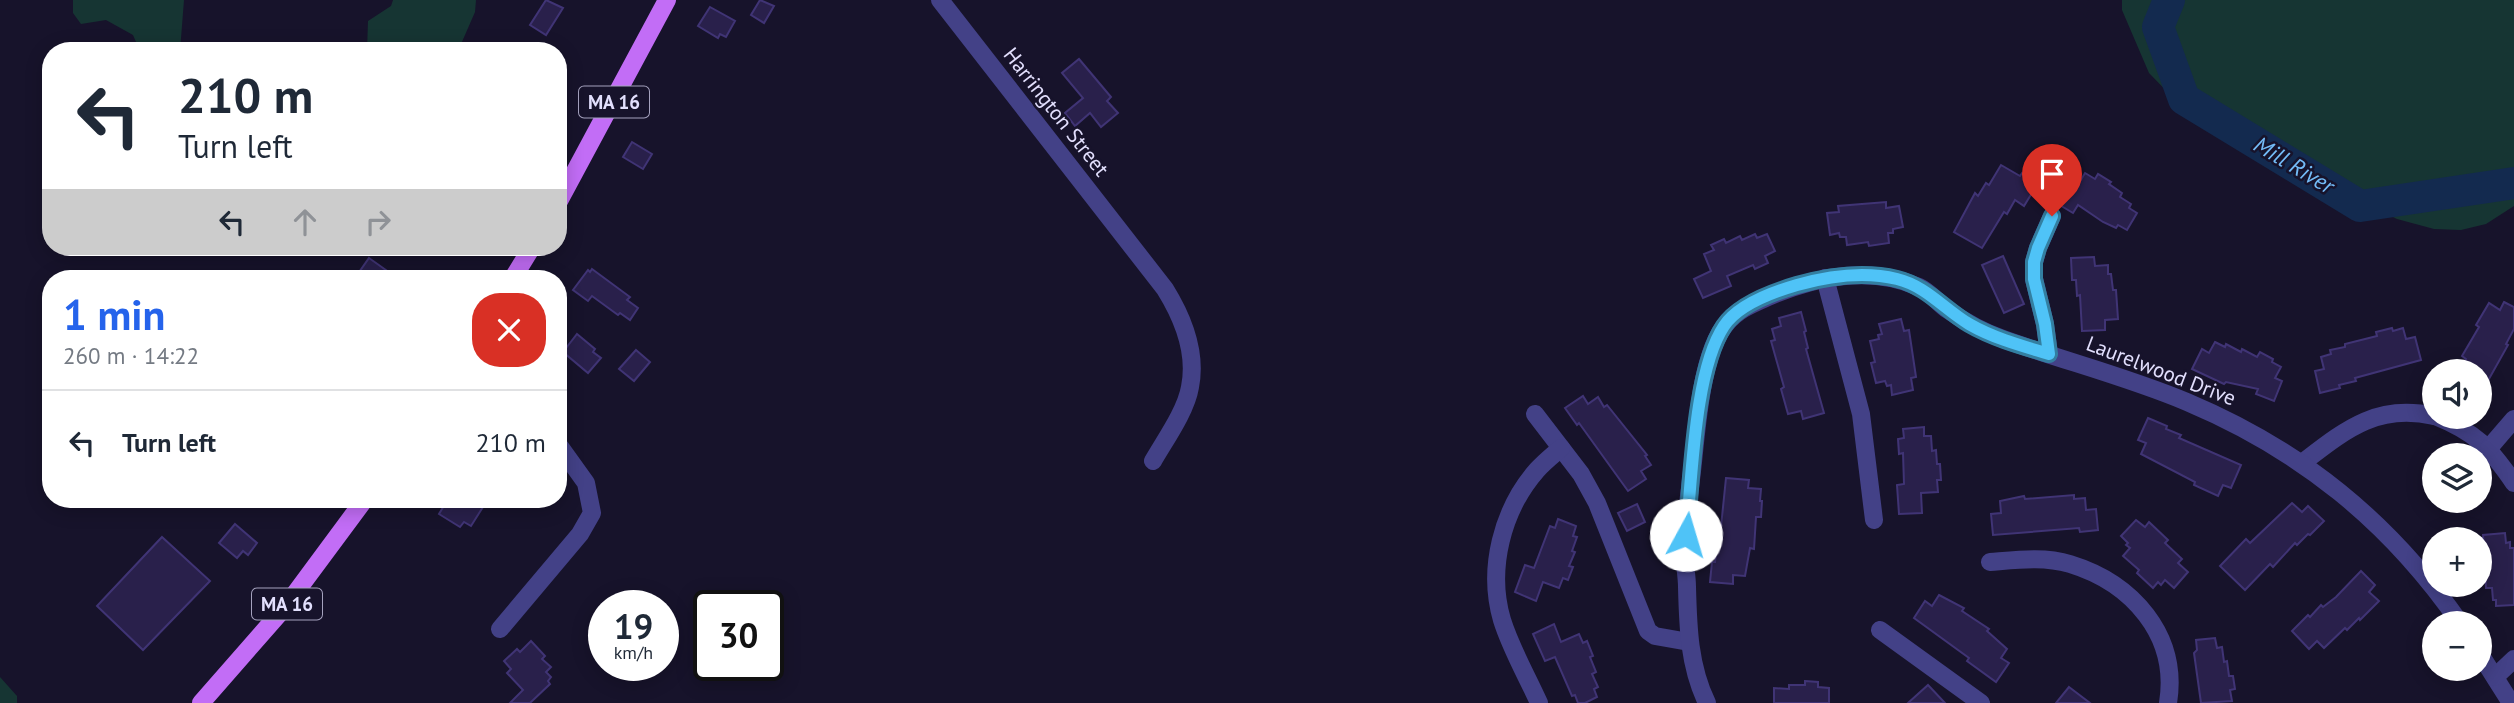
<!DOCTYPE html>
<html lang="en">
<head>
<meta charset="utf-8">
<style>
	body { margin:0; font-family:"PT Sans",sans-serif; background:#f2f2f3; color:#1f2937; height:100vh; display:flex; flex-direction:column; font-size:26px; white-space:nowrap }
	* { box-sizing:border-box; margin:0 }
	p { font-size:23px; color:#747a83 }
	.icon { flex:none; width:38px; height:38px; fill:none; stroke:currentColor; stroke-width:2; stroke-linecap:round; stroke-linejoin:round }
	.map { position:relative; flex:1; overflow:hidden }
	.side { position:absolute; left:42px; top:270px; width:525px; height:238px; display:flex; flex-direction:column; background:#fff; border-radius:28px; box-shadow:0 4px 18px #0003 }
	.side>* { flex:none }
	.banner { position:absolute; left:42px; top:42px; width:525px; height:214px; border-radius:28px; box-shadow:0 4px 18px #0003; background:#fff; color:#1f2937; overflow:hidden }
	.tools { position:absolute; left:2422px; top:359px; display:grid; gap:14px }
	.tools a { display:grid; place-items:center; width:70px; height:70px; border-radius:50%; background:#fff; box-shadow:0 4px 18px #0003; font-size:35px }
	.speed { position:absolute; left:588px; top:590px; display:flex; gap:14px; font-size:35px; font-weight:700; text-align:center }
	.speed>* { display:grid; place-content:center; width:91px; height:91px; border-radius:50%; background:#fff; box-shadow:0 4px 18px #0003; line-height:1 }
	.speed small { font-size:18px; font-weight:400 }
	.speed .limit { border:4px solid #111; border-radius:10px; background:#fff; color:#111 }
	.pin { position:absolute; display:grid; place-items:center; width:60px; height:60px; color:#fff; margin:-72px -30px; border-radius:50% 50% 50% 0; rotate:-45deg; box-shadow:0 0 7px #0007 }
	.pin .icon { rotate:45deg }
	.me { position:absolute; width:77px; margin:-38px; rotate:6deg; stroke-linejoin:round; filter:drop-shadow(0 0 5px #0008) }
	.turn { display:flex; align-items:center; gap:24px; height:147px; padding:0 21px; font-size:32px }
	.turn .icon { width:91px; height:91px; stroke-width:2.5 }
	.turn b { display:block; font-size:49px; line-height:60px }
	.lanes { display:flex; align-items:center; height:66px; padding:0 21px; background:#0003; justify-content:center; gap:35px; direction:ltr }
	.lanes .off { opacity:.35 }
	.round { display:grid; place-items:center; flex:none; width:74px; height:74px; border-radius:28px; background:#f2f2f3 }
	.head { display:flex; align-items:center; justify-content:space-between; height:119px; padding:0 21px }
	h1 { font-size:42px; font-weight:700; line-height:52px; color:#2563eb }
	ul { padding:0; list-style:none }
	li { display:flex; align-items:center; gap:21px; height:105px; padding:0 21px; border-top:2px solid #e0e1e3 }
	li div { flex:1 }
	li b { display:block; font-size:26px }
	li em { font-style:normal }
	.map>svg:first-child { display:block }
	.green { fill:#163533 }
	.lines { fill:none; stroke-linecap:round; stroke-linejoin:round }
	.river { stroke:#132a4f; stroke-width:32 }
	.building { fill:#29204b; stroke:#403475; stroke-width:2 }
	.minor { stroke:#434187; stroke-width:18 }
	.major { stroke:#c26df6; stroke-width:18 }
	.route-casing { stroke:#337fa1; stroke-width:18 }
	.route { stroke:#4fc3f7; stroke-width:12 }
	.labels { text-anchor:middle; stroke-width:5; stroke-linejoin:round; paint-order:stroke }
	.shield { fill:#17132b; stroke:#a5a2be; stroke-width:2 }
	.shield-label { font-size:19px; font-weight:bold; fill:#e2dffd }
	.street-label { font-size:21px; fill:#e2dffd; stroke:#17132b }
	.water-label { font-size:23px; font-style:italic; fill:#73bbf7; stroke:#17132b }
</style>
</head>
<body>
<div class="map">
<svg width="2514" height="703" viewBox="0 0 2514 703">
	<rect width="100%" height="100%" fill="#17132b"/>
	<g class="green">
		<path d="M73,0H184L180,51H140L133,35L106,20L81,24L73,13Z"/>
		<path d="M393,0H476L475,12L458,51H367L368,21L391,6Z"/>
		<path d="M2122,0H2514V206L2486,224L2461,230L2434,229L2397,219L2368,205L2267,144L2213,127L2182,107L2149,73L2122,10Z"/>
		<path d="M0,677L17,696V703H0Z"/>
	</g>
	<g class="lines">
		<path class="river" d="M2169,0L2158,27L2184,99L2360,206L2514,183"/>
	</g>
	<g class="building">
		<path d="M546,0L563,8L546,35L530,25Z"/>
		<path d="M760,0L774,6L764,23L751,15Z"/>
		<path d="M710,7L735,21L726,37L720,34L718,38L698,26Z"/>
		<path d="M1079,59L1111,97L1107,101L1118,113L1101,127L1090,113L1075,126L1065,113L1083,98L1062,73Z"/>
		<path d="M632,142L652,154L643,169L623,157Z"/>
		<path d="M2001,165L2020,176L2022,173L2038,183L2024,206L2015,200L2007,214L2004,212L1982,248L1954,232L1975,193L1978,196L1986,183L1989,185Z"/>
		<path d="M2085,173L2095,179L2098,174L2111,182L2109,184L2122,193L2120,197L2131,204L2129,208L2137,213L2127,230L2118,225L2116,228L2103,222L2078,205L2073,213L2048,198L2060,178L2076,188Z"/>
		<path d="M1886,202V208L1899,206L1903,227L1893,229V233H1888L1889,243L1869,246L1868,242L1847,245L1846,237H1840L1839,233L1830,235L1827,213L1839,212L1838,206Z"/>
		<path d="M1755,234L1757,238L1767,234L1775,251L1765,256L1768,263L1755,269L1753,265L1727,276L1731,286L1703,298L1694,279L1711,271L1704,254L1714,250L1711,245L1724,239L1726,243L1740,236L1742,240Z"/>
		<path d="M2003,256L2024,304L2004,313L1982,265Z"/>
		<path d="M2094,257L2095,266L2108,265V274H2111L2113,290H2116L2118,319L2105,320V330L2082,331L2080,295L2077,296L2076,280H2072L2071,258Z"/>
		<path d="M369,258L397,278H355Z"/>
		<path d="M592,269L630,297L627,300L638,308L630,320L620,313L618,315L592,296L588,301L573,290L588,270L590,272Z"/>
		<path d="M2504,302L2514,307V329L2506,344L2508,345L2480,395V371H2459L2466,359L2462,356L2479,327L2476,325L2489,303L2500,310Z"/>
		<path d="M1801,312L1806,331L1804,332L1808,348L1806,349L1824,413L1803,419L1801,411L1788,414L1781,389L1784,387L1771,341L1775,340L1772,329L1781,326L1779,318Z"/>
		<path d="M1901,319L1904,331L1909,330L1916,377L1911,378L1913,390L1892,395L1891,385L1887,386L1885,381L1876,383L1871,363L1875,362L1870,341L1879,339L1878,335L1882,334L1879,324Z"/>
		<path d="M2392,328L2393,331L2403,328L2406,339L2415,337L2421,360L2355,378L2356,381L2339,385L2340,388L2320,393L2315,371L2324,369L2321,357L2331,354L2330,350L2345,347V344L2377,336L2376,332Z"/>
		<path d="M577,334L595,349L593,352L601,358L588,373L563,352Z"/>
		<path d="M2215,342L2225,347L2226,344L2241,352L2242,349L2257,357L2260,352L2273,359L2272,362L2281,367L2275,378L2282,381L2274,401L2256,394L2258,389L2226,382L2224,384L2192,369L2202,349L2209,353Z"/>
		<path d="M636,350L650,362L634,381L619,369Z"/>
		<path d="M1583,396L1588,404L1598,397L1604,407L1607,405L1647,455L1645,456L1651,465L1641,471L1646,479L1628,491L1579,423L1577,425L1565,408Z"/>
		<path d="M2148,418L2167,426L2166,429L2181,435L2179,438L2241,465L2231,488L2223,485L2218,496L2194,485L2195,482L2141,454L2146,443L2138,440Z"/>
		<path d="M1924,427V436H1931L1932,451L1936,450L1937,464H1940L1941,480H1937L1938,492L1921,493L1922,513L1899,514L1897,485L1904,484L1903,453L1899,454L1898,439L1904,438L1903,429Z"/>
		<path d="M1726,478L1749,480L1748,488L1761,489L1760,501H1762L1761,517H1756L1754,549L1750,548L1745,576L1733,575V584L1710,582L1712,562H1715L1717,546H1719Z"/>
		<path d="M2074,495V499L2085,498L2086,510L2096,509L2098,530L2080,532L2079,528L1993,535L1991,514L2001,513L2000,501L2024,496L2025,499Z"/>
		<path d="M448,499H488L471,526L464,522L460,527L439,514Z"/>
		<path d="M2292,503L2302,512L2308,506L2324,521L2310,535L2308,534L2297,545L2295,543L2273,567L2270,564L2245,590L2220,566L2246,539L2250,543Z"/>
		<path d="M1637,504L1645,522L1627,531L1618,513Z"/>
		<path d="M1558,519L1576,526L1573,536L1577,537L1572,551L1575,552L1569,566L1573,567L1568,580L1563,578L1559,588L1543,582L1536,601L1515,592L1525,565L1534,568L1550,526L1555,528Z"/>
		<path d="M2136,520L2145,527L2149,522L2168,540L2165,543L2182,559L2178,563L2188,572L2174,588L2165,580L2161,585L2158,582L2153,588L2137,573L2139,570L2123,556L2130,548L2126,545L2128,543L2121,536Z"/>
		<path d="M235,524L257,543L248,555L243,551L237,558L219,543Z"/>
		<path d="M2505,533L2506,543L2510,542V548H2514V605L2496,606V600H2493L2492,588H2486L2485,571H2481L2480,547H2484L2483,535Z"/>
		<path d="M162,537L210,581L143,650L97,606Z"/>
		<path d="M2361,571L2375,585L2369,592L2379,601L2360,620L2359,618L2347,630L2345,628L2324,648L2317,641L2309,649L2292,631L2308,615L2310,617L2321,605L2323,607L2336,597Z"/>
		<path d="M1939,595L1964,608L1962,611L1989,629L1987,631L2007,649L2001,658L2009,663L1996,682L1967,661L1969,658L1914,618L1925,601L1932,606Z"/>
		<path d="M1554,624L1561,642L1579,634L1583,643L1587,641L1593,656L1590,657L1596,672L1592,674L1598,687L1594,689L1597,697L1585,703H1578L1575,695L1572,696L1555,657L1545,661L1533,634Z"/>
		<path d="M2215,638L2217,648L2222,647L2224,662L2227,661L2229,676H2233L2235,689L2230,690L2232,701L2201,703L2194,653L2197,650L2196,640Z"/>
		<path d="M531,641L545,656L542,659L551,667L546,672L551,677L548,681L550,684L530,703H510L523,690L507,673L511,669L504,661L517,649L520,652Z"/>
		<path d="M1805,681L1818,682V687L1829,688V703H1774V688L1789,689V685H1805Z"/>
		<path d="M1928,685L1945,703H1908Z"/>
		<path d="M2069,687L2090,703H2056Z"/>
	</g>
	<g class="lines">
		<g class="minor">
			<path d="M940,0L1165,289C1183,318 1197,352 1190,387C1186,411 1165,440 1153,461"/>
			<path d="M1825,278L1861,414L1874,520"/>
			<path d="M2049,354L2045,324L2034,279V262L2038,248L2052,216"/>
			<path d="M1535,414L1581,474L1597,503L1648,631L1655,636L1689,642"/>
			<path d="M2435,416C2477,433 2489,447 2514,483"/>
			<path d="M2489,448L2514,419"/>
			<path d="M2302,463C2345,430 2377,403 2434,416"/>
			<path d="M1990,562C2015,560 2044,556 2070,564C2132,583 2179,635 2168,703"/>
			<path d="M500,629L580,534L592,513L586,483L558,444"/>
			<path d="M1880,630L1981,703"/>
			<path d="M2480,654L2511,703"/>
			<path d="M2495,677L2514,659"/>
			<path d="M1539,703C1527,676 1511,649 1502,620C1487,569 1502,510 1537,470C1544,462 1553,455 1561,448"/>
			<path d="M1707,703C1689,666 1688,627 1687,587C1687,575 1684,562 1684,550C1685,521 1690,491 1693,462C1697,425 1702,352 1726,324C1737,310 1752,304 1768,297C1814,277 1870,265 1919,287C1930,292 1938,303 1948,310C1965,322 1984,332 2003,339C2064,361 2128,377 2187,402C2301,450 2389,521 2460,623"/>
		</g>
		<g class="major">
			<path d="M558,203L667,0"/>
			<path d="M513,278L532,247"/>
			<path d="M201,703L285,607L365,499"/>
		</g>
	</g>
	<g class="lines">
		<defs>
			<path id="route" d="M1686,535C1692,480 1694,371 1724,326C1738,305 1773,292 1797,285C1829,276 1864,271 1897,279C1926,286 1944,309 1969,324C1993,338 2022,346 2049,354L2045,324L2034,279V262L2038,248L2052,216"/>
		</defs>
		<use href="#route" class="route-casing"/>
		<use href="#route" class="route"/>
	</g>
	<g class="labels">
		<g class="shield">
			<rect x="579" y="86.5" width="70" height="31" rx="5"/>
			<rect x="252" y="588.5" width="70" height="31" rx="5"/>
		</g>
		<g class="shield-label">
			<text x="614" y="109">MA 16</text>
			<text x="287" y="611">MA 16</text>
		</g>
		<g class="street-label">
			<text transform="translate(1056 112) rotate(52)" y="7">Harrington Street</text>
			<text transform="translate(2161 371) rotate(21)" y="7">Laurelwood Drive</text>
		</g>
		<g class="water-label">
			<text transform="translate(2294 165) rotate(31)" y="8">Mill River</text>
		</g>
	</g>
</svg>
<div class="tools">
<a><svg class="icon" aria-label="sound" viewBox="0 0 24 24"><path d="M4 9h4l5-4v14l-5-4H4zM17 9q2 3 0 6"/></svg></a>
<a><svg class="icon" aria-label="layers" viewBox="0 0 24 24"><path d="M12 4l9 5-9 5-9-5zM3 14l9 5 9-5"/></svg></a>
<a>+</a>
<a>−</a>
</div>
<div class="speed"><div>19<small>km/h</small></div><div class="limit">30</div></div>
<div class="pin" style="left:2052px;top:216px;background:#d93025"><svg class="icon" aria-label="arrive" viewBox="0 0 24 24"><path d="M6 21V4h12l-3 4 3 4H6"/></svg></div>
<svg class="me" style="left:1686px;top:535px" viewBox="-20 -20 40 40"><circle r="19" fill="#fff"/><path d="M0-13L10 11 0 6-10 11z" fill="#4fc3f7"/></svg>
<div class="banner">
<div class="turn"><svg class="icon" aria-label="left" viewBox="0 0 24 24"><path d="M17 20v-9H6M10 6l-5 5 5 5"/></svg><div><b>210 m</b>Turn left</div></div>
<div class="lanes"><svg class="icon" aria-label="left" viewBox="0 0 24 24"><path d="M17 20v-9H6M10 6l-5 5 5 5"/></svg><svg class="icon off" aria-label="ahead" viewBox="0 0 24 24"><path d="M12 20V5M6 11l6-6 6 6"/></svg><svg class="icon off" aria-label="right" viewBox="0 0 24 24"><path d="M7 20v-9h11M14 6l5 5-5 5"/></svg></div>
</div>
<section class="side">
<div class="head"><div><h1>1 min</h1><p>260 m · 14:22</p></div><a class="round" style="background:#d93025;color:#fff"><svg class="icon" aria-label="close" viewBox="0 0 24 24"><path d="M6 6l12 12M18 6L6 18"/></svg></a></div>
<ul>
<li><svg class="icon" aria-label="left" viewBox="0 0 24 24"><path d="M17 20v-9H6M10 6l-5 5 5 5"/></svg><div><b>Turn left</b></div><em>210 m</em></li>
</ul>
</section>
</div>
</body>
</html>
